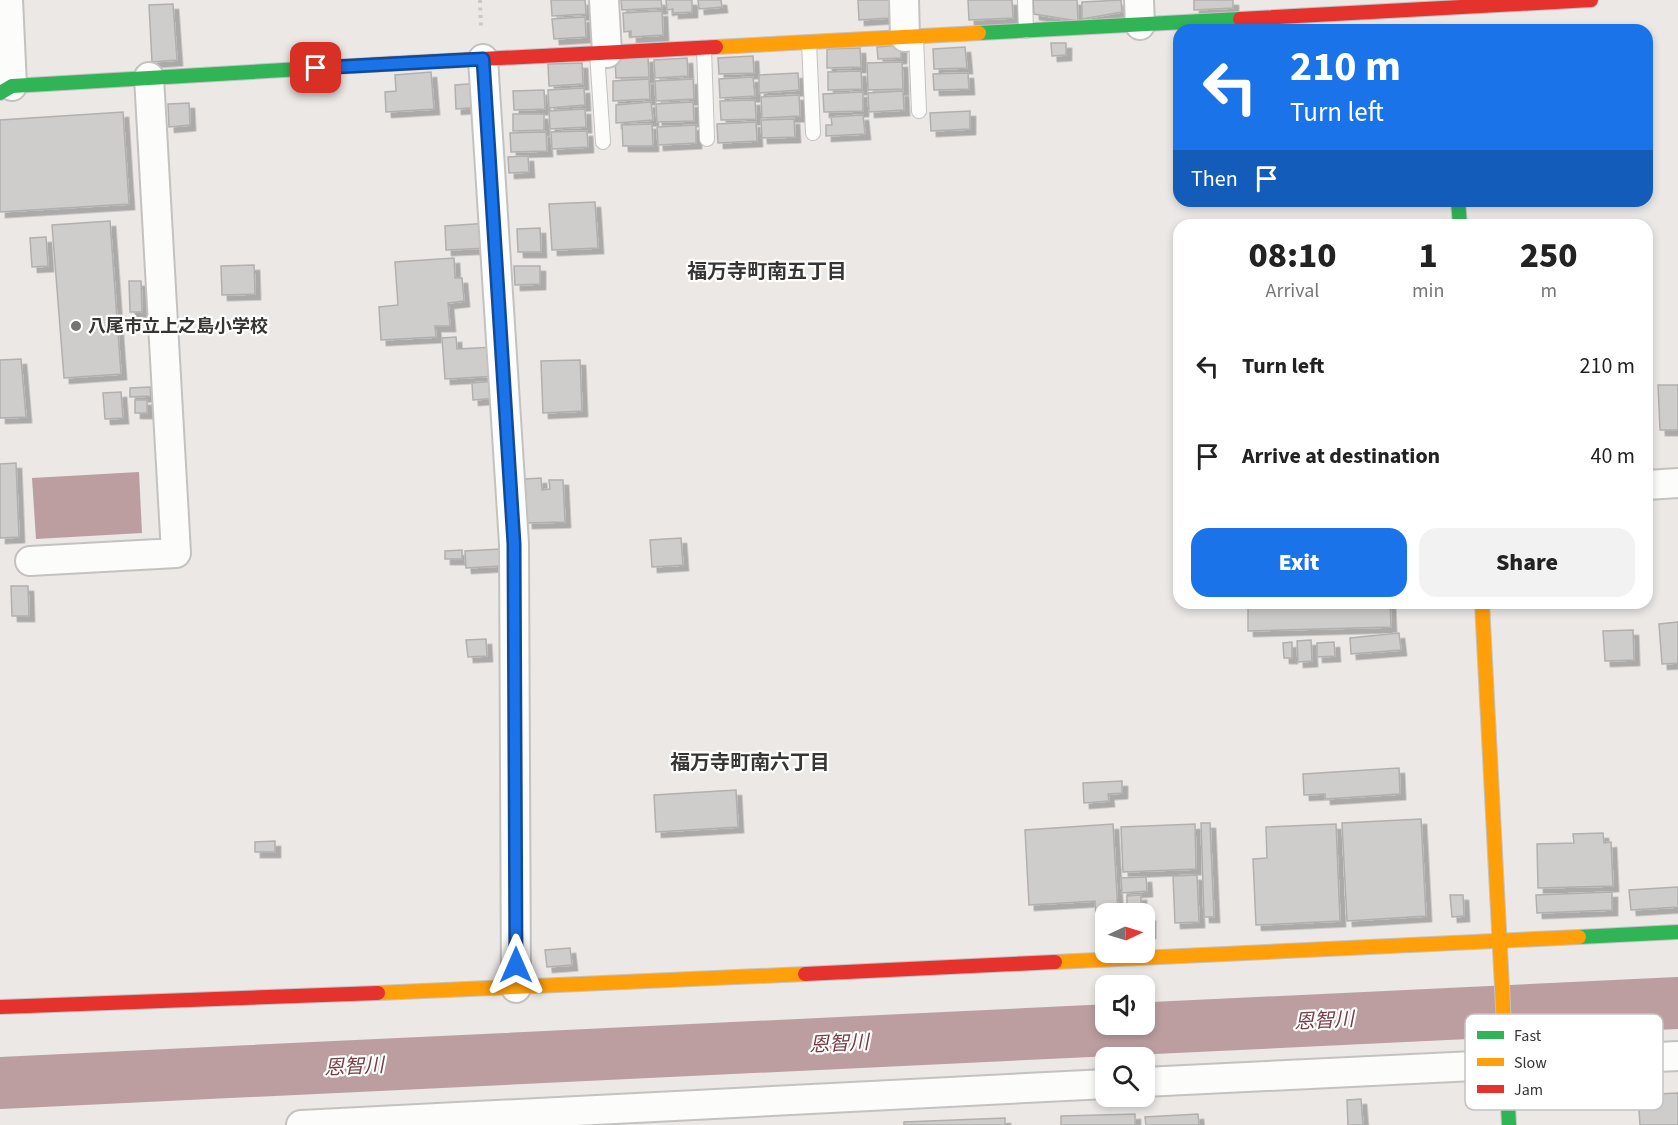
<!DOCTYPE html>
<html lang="en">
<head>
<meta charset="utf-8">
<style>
	body { margin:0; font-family:"Source Sans 3","Noto Sans JP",sans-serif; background:#f2f2f2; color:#222; height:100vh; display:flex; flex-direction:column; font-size:22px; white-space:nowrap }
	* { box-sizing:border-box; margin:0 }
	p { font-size:20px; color:#767676 }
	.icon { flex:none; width:33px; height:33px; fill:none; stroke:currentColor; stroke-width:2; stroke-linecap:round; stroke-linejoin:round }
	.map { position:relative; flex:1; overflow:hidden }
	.panel { position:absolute; left:1173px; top:219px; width:480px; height:390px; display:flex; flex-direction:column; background:#fff; border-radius:18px; box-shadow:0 3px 9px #0003 }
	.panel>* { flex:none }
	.top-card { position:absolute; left:1173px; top:24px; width:480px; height:183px; border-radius:18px; box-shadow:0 3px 9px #0003; background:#1a73e8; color:#fff; overflow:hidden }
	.needle { width:39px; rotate:86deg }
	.buttons { position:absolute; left:1095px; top:903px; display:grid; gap:12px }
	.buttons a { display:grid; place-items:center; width:60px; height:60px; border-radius:12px; background:#fff; box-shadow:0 3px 9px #0003; font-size:30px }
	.pin { position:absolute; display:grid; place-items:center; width:51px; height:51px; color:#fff; margin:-26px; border-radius:12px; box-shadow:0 3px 9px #0006 }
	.me { position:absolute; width:66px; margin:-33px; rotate:0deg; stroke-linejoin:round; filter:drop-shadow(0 0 4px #0008) }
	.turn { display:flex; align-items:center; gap:21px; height:126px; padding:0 18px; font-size:27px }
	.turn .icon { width:78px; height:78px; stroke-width:2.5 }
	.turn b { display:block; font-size:42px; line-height:51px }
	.then { display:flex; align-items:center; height:57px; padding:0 18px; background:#0003; gap:12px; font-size:22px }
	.eta { display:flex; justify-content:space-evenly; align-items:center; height:102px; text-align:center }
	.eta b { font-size:36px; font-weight:800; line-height:42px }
	.button { display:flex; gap:12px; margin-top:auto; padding:12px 18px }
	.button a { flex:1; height:69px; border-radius:18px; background:#1a73e8; color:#fff; font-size:24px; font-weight:800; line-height:69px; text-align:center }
	.button a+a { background:#f2f2f2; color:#222 }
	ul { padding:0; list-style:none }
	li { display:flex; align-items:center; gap:18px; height:90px; padding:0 18px }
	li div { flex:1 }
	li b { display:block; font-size:22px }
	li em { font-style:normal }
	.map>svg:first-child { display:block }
	.water { fill:#bc9ea0 }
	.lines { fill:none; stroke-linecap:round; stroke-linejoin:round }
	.river { stroke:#bc9ea0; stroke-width:52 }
	.building { fill:#cfcdcc; stroke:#b2b0af; stroke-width:1.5; filter:url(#shadow) }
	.lane-casing { stroke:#c4c2c1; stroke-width:16 }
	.street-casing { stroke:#c4c2c1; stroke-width:32 }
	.fast-casing { stroke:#c4c2c1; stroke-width:16 }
	.slow-casing { stroke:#c4c2c1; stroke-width:16 }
	.jam-casing { stroke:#c4c2c1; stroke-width:16 }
	.path { stroke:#cac9c9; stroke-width:4; stroke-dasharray:3 4.5; stroke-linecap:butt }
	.lane { stroke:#fcfcfb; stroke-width:14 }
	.street { stroke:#fcfcfb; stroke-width:28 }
	.fast { stroke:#30b455; stroke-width:14 }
	.slow { stroke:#ff9f0a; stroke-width:14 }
	.jam { stroke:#e5322d; stroke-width:14 }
	.route-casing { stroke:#114b97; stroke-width:15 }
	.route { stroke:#1a73e8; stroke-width:10 }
	.poi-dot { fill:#757472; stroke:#fff; stroke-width:2 }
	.labels { text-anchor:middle; stroke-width:4.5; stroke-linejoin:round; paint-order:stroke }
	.poi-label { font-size:18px; font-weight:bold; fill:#363534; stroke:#fff; text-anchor:start }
	.neighbourhood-label { font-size:20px; font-weight:bold; fill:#363534; stroke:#fff }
	.water-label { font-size:20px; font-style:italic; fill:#773c43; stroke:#fff }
	.key { fill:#fff; stroke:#c3c2c2; stroke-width:1.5 }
	.key-label { font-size:16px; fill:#363534 }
</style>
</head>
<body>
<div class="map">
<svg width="1678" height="1125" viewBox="0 0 1678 1125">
	<defs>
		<filter id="shadow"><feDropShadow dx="5.5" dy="5.5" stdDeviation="0" flood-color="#0004"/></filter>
	</defs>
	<rect width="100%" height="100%" fill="#ebe8e6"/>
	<path class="water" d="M139,472L142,533L36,539L32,478Z"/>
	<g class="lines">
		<path class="river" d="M0,1083L1678,1003"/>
	</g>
	<g class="building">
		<path d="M551,0H585L586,14L552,16Z"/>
		<path d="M621,0H661L662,8L622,10Z"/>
		<path d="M666,0H692V12L673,13V9L667,10Z"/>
		<path d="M698,0H721L722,7L699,9Z"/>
		<path d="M858,0H889V18L859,20Z"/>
		<path d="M968,0H1012L1013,18L969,20Z"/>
		<path d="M1033,0H1077L1078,21L1034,14Z"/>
		<path d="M1121,0L1122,12L1082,19V2Z"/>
		<path d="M1194,0H1233V8L1194,10Z"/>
		<path d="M173,4L177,60L152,62L149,5Z"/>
		<path d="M662,11L663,35L631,37V31L624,32L623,13Z"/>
		<path d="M585,17L586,37L554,39L552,19Z"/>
		<path d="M1051,43H1066V55L1052,56Z"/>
		<path d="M901,45V58L878,59L877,47Z"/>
		<path d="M965,47L967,68L934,69L933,49Z"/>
		<path d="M860,48L861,67L827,68V49Z"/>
		<path d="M753,56L754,73L719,74L718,58Z"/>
		<path d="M648,57L649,77L616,78L615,58Z"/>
		<path d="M687,58L688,76L655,78L654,60Z"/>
		<path d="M902,62L903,89L868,90L867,63Z"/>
		<path d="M582,63L583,84L549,86L548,64Z"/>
		<path d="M861,71L862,89L828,90V72Z"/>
		<path d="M431,72L434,109L386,112L385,92L396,91L395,75Z"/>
		<path d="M798,73L799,90L759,93V75Z"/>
		<path d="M968,73L969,89L934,90L933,74Z"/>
		<path d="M753,77L755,96L720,98L719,79Z"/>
		<path d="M649,79L650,99L613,101V81Z"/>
		<path d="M693,79L694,99L656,101L655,81Z"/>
		<path d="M481,83L482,107L456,109L455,85Z"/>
		<path d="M584,88L585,105L549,108L548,90Z"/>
		<path d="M544,90L545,109L514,110L513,91Z"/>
		<path d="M903,91L904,110L869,112L868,93Z"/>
		<path d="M863,92V111L824,112L823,94Z"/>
		<path d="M799,95L800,116L762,118L761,97Z"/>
		<path d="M755,100L756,119L721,120L720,101Z"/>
		<path d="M651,102L653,120L616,123V105Z"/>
		<path d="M693,102L694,121L657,122L656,104Z"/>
		<path d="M189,103L190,125L169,127L168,104Z"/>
		<path d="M585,109L586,127L550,129L549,111Z"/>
		<path d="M970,111V129L931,131L930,113Z"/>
		<path d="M123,112L129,204L0,212V120Z"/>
		<path d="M513,114H544V130L513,131Z"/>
		<path d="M863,115L865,134L826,136V125H832L831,117Z"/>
		<path d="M794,119L795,137L762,138L761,120Z"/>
		<path d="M756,122L757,141L718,143L717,124Z"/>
		<path d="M652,124L653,146H623L622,125Z"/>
		<path d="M696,125V143L658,145L657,127Z"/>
		<path d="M587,131L588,147L552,149L551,132Z"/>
		<path d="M546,132L547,151L511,152L510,133Z"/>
		<path d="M528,156L529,172L509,173L508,157Z"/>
		<path d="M595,202L598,248L552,250L549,204Z"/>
		<path d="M110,221L121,374L64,378L52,225Z"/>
		<path d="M489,223L490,248L446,250L445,226Z"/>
		<path d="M540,228L541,252H518L517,229Z"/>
		<path d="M46,237L48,266L32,267L30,238Z"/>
		<path d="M454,258L455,278H462L464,301L448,303L450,326H435L436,337L381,340L379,307L398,305L395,262Z"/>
		<path d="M254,265L255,294L222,295L221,266Z"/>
		<path d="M514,266H540V284L515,285Z"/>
		<path d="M129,281H141L142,312H130Z"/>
		<path d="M456,337L457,349L495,347L497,376L445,379L442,338Z"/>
		<path d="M21,359L26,417L0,418V360Z"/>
		<path d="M580,360L582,411L543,413L541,361Z"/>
		<path d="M497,381L498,398L473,400L472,383Z"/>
		<path d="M1658,385H1678V430H1660Z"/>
		<path d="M150,387L151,396L130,397V388Z"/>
		<path d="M121,392L123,418L105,419L103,393Z"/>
		<rect x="135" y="400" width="12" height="13"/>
		<path d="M16,463L19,537L0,538V464Z"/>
		<path d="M541,478L542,490L550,489L549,480H563L565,522L527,523L525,479Z"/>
		<path d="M681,538L683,565L652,567L650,540Z"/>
		<path d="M501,549V566L466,568L465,551Z"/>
		<path d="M462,550V559H445V551Z"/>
		<path d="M11,586H28L29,616H12Z"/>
		<path d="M1248,603H1390L1391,627L1248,631Z"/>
		<path d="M1678,622V663L1662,664L1659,624Z"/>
		<path d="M1633,630L1634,660L1605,661L1603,631Z"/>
		<path d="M1399,633L1401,650L1351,654L1350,638Z"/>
		<path d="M486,639L487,656L468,657L466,640Z"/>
		<path d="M1311,640L1312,661L1298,662L1297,641Z"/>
		<path d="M1292,642V658H1284L1283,643Z"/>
		<path d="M1334,642L1335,656L1317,657V643Z"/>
		<path d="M1399,768L1400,794L1325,799V794L1304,795L1303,774Z"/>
		<path d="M1122,781V793L1108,794L1109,801L1084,803L1083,783Z"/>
		<path d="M736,790L738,827L656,832L654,795Z"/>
		<path d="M1421,819L1426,916L1347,921L1342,823Z"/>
		<path d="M1201,823H1210L1214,917H1204Z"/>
		<path d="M1113,824L1118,914H1106V934L1097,935L1095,901L1029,905L1025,830Z"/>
		<path d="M1195,824L1196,869L1123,872L1121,827Z"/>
		<path d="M1336,824L1340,921L1256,925L1253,859L1267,858L1266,827Z"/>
		<path d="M1603,833L1604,843L1611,842L1613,886L1538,888L1537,844L1574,843L1573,834Z"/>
		<path d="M275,841V852H255V842Z"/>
		<path d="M1197,875L1199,922L1175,923L1173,876Z"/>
		<path d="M1146,877L1147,891L1122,893L1121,878Z"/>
		<path d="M1678,887V907L1631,910L1629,890Z"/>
		<path d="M1612,892V910L1537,913L1536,895Z"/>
		<path d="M1141,895V904L1127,905V896Z"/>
		<path d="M1450,895H1463L1464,916L1452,917Z"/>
		<rect x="1144" y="916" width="6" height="17"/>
		<path d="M570,948L572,965L547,967L545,950Z"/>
		<path d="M1678,1093V1125H1640L1638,1095Z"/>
		<path d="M1361,1099L1363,1125H1348L1347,1100Z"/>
		<path d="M1135,1114V1125H1061V1116Z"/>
		<path d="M1198,1114L1199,1125H1146L1145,1117Z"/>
		<path d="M1005,1118V1125H904V1122Z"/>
	</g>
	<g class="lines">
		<defs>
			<g id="lane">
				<path d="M1025,0L1026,31"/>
				<path d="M916,37L919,111"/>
				<path d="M809,42L813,133"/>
				<path d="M704,48L707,139"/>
				<path d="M597,53L603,142"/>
			</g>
			<g id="street">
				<path d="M8,0L12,86"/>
				<path d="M604,0L607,53"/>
				<path d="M904,0L905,37"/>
				<path d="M1139,0L1140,25"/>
				<path d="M483,59L514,544L516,988"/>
				<path d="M1647,485L1678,483"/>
				<path d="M30,561L176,553L149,77"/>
				<path d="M1144,1082L1678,1056"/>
				<path d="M301,1125L1106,1084"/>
			</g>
			<g id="fast">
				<path d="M979,33L1240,19"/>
				<path d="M0,93L12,86L386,64"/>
				<path d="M1458,201L1460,225"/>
				<path d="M1579,937L1678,932"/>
				<path d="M1505,1045L1509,1125"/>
			</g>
			<g id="slow">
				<path d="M716,47L979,33"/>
				<path d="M1482,603L1505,1045"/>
				<path d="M1055,962L1579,937"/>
				<path d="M378,993L805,974"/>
			</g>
			<g id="jam">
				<path d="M1240,19L1591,0"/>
				<path d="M386,64L716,47"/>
				<path d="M805,974L1055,962"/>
				<path d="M0,1007L378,993"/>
			</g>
		</defs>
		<use href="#lane" class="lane-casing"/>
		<use href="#street" class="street-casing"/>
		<use href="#fast" class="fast-casing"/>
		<use href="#slow" class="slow-casing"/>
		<use href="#jam" class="jam-casing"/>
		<path class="path" d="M480,0L481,28"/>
		<use href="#lane" class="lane"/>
		<use href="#street" class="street"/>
		<use href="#fast" class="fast"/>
		<use href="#slow" class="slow"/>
		<use href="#jam" class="jam"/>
	</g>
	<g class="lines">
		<defs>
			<path id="route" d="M316,68L483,59L514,544L516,965"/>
		</defs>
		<use href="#route" class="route-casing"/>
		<use href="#route" class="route"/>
	</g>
	<circle class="poi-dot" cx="76" cy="326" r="6"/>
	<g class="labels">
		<g class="poi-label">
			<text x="88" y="332">八尾市立上之島小学校</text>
		</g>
		<g class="neighbourhood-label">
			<text x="767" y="278">福万寺町南五丁目</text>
			<text x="750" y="769">福万寺町南六丁目</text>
		</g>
		<g class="water-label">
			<text transform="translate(1324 1020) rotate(-3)" y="7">恩智川</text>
			<text transform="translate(839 1043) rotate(-3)" y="7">恩智川</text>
			<text transform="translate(354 1066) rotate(-3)" y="7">恩智川</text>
		</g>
	</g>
	<rect x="1465" y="1014" width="198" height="96" rx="9" class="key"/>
	<rect x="1477" y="1031" width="27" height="8" fill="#30b455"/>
	<rect x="1477" y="1058" width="27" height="8" fill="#ff9f0a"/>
	<rect x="1477" y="1085" width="27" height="8" fill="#e5322d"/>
	<g class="key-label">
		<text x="1514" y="1041">Fast</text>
		<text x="1514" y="1068">Slow</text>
		<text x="1514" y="1095">Jam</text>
	</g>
</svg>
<div class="buttons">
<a><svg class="needle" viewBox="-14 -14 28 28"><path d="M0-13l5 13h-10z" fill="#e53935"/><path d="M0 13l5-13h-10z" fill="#767676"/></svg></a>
<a><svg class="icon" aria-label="sound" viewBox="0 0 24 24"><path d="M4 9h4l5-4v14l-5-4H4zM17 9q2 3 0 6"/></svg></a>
<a><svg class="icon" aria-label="search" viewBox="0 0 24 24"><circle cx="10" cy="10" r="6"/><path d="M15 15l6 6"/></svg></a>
</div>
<div class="pin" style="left:316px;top:68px;background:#d93025"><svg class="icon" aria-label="arrive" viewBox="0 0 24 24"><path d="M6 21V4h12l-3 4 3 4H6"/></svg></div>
<svg class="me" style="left:516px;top:965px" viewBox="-20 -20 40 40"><path d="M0-17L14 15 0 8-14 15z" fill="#1a73e8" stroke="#fff" stroke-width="4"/></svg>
<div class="top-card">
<div class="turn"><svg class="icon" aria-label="left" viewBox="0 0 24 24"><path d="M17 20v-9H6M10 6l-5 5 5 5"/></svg><div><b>210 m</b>Turn left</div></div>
<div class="then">Then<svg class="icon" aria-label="arrive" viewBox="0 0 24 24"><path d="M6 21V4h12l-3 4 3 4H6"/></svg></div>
</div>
<section class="panel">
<div class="eta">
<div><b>08:10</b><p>Arrival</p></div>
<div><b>1</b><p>min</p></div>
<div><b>250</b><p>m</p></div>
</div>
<ul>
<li><svg class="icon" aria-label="left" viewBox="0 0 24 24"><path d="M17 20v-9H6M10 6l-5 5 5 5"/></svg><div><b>Turn left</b></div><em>210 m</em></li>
<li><svg class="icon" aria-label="arrive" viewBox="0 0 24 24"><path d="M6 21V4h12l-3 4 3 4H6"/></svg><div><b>Arrive at destination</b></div><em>40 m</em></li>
</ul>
<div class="button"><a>Exit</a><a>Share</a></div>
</section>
</div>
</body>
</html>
